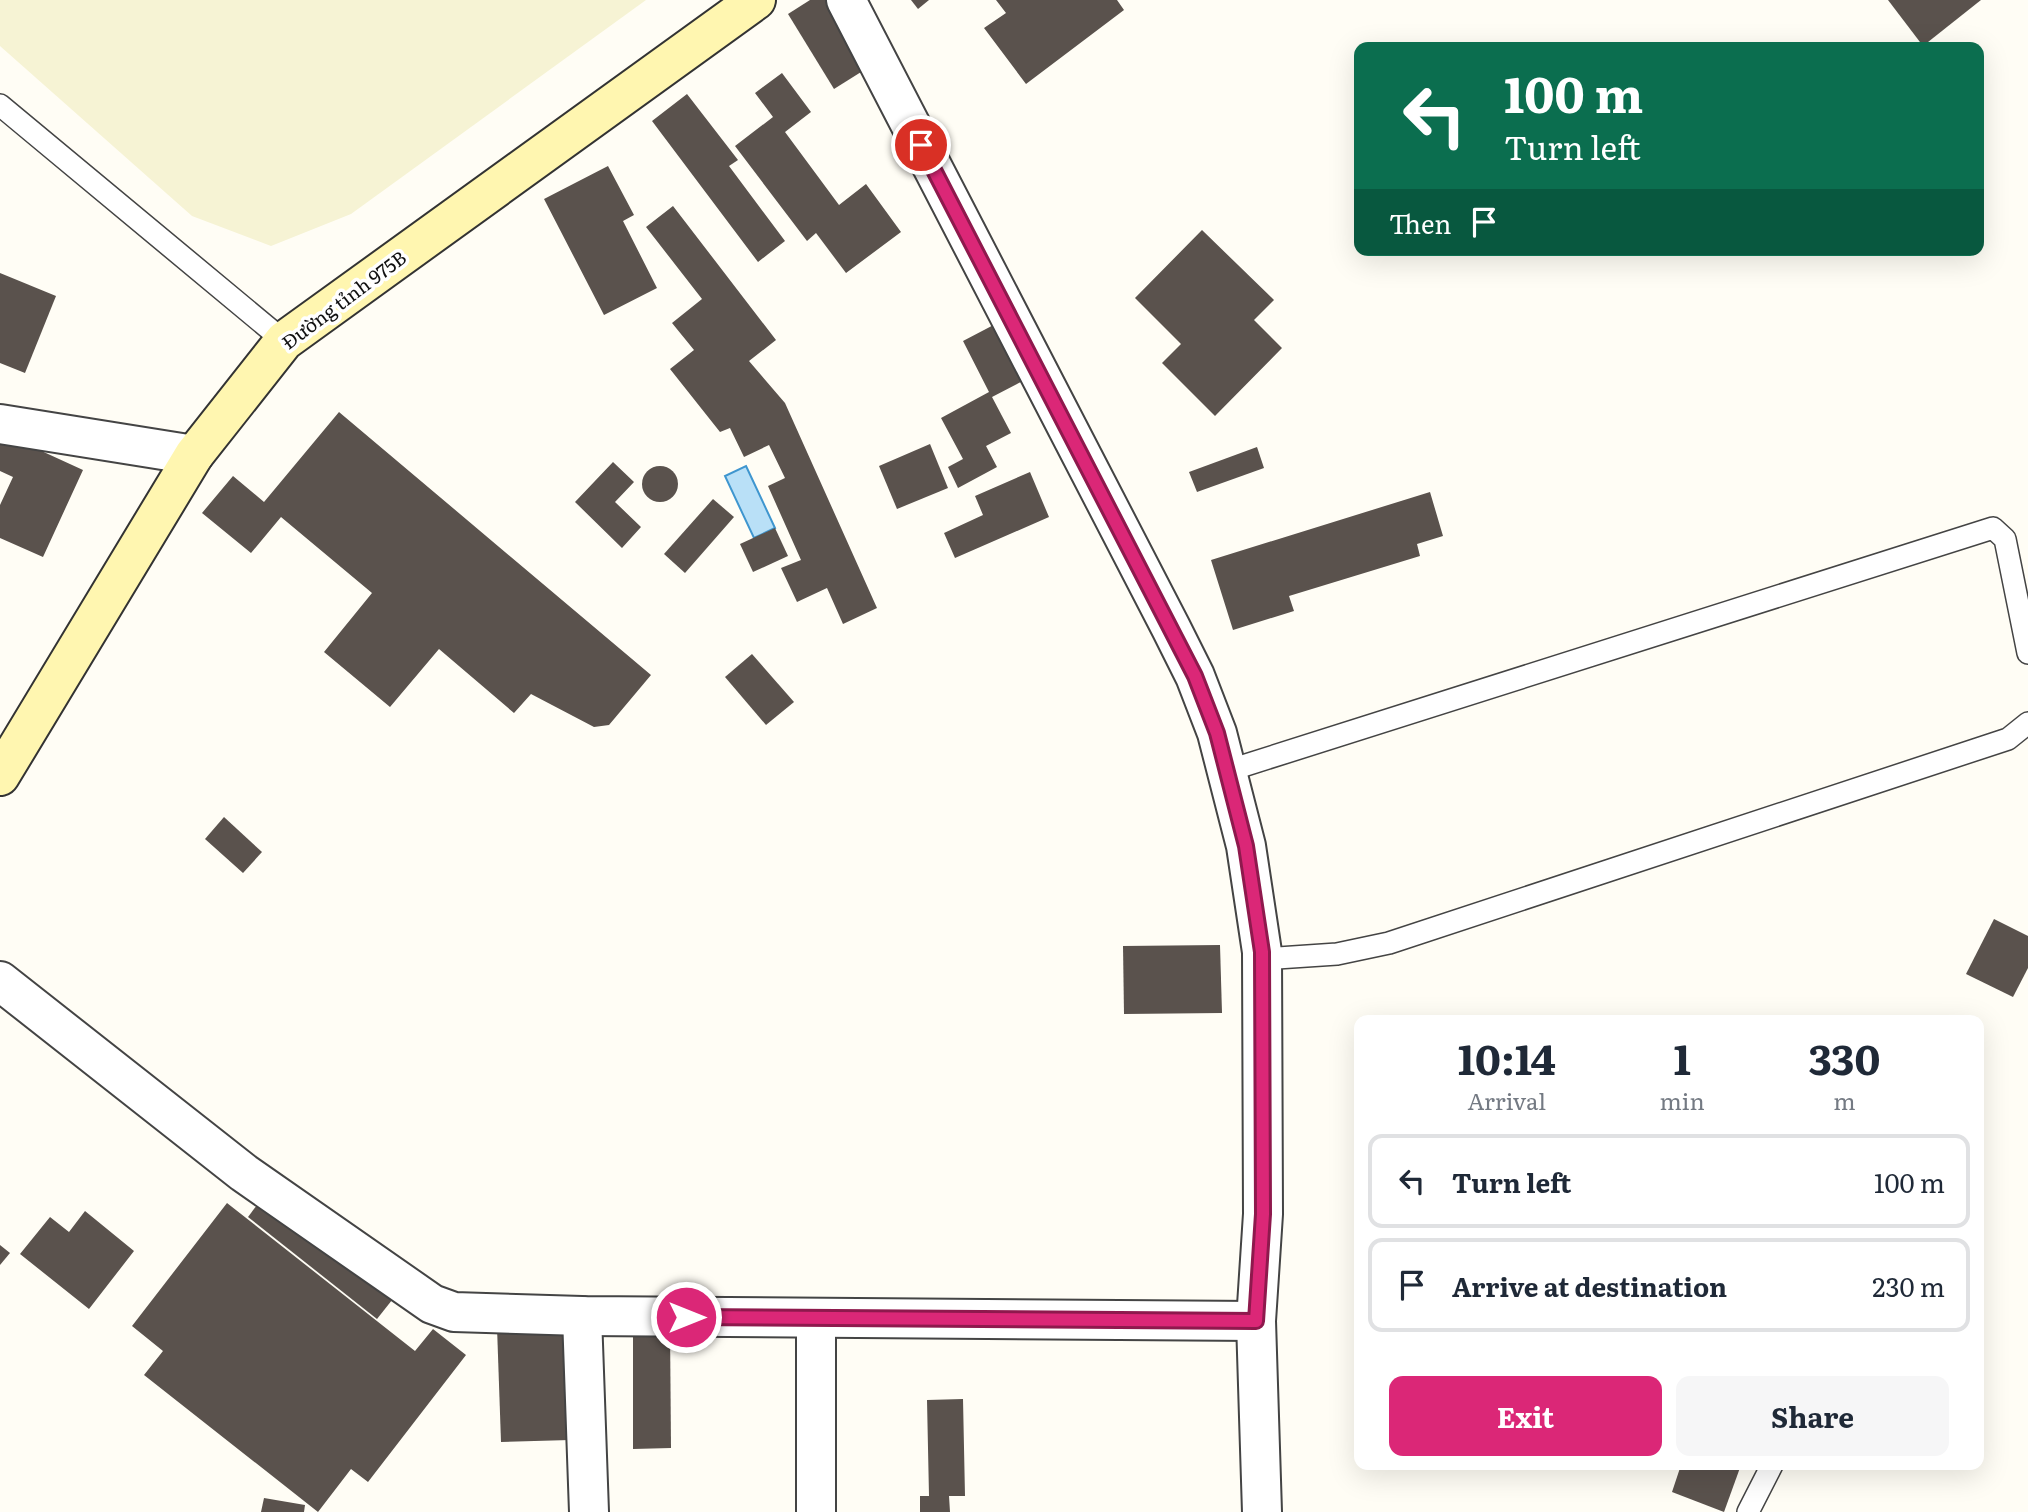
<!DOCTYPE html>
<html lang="en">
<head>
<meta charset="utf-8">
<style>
	body { margin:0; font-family:Literata,serif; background:#f6f6f7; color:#1f2937; height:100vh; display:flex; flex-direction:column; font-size:26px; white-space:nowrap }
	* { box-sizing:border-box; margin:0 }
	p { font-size:23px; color:#747a83 }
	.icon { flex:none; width:38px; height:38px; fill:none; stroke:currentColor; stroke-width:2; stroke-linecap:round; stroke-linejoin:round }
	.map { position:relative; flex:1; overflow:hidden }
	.sheet { position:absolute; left:1354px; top:1015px; width:630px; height:455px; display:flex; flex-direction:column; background:#fff; border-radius:14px; box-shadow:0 7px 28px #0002 }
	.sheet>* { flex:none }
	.guide { position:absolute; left:1354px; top:42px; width:630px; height:214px; border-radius:14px; box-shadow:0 7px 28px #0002; background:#0b6e4f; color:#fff; overflow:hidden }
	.pin { position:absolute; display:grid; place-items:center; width:60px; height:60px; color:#fff; margin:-30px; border:4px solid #fff; border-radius:50%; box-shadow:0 2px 7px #0007 }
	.me { position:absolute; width:77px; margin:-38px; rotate:90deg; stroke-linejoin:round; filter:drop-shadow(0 0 5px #0008) }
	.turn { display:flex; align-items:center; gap:24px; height:147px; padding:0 35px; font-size:32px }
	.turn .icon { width:91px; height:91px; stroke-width:2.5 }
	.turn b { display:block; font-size:49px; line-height:60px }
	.then { display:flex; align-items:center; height:66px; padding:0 35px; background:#0003; gap:14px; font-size:26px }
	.eta { display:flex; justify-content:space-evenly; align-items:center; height:119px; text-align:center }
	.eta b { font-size:42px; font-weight:700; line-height:49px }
	.button { display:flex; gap:14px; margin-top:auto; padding:14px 35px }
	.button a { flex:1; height:80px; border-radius:14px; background:#db2777; color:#fff; font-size:28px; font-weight:700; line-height:80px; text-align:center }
	.button a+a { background:#f6f6f7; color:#1f2937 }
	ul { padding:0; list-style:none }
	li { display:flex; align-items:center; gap:21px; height:94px; margin:0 14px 10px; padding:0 21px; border:4px solid #e0e1e3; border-radius:14px }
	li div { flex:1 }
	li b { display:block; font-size:26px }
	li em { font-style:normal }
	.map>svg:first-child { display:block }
	.farmland { fill:#f6f3d4 }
	.water { fill:#b9e0f7; stroke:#3f96cf; stroke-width:2 }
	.building { fill:#5a524d }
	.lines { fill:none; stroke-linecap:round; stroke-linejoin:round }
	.service-casing { stroke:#444; stroke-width:24 }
	.minor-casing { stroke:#444; stroke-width:42 }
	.secondary-casing { stroke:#333; stroke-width:42 }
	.service { stroke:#fff; stroke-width:21 }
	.minor { stroke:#fff; stroke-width:38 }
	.secondary { stroke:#fff6b0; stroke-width:38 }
	.route-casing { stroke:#8e194d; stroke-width:18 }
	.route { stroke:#db2777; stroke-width:12 }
	.labels { text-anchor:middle; stroke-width:7; stroke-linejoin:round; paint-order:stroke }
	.street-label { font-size:19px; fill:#111; stroke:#fff }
</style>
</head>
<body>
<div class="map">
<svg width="2028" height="1512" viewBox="0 0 2028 1512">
	<rect width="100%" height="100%" fill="#fffdf5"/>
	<path class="farmland" d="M0,0H646L351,214L271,246L192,216L0,46Z"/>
	<path class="water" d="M746,466L775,528L754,538L725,476Z"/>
	<g class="building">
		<path d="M810,0H838L877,62L834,89L788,14Z"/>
		<path d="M911,0H929L918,9Z"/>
		<path d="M996,0H1117L1124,10L1026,84L984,28L1006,13Z"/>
		<path d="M1888,0H1981L1923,46Z"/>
		<path d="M782,73L811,112L785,132L839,205L866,184L901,232L846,273L816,233L807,241L735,146L773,117L755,93Z"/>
		<path d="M687,94L738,160L729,166L785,241L758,262L652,121Z"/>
		<path d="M608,166L634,215L623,221L657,288L604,315L544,199Z"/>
		<path d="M673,206L776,340L749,361L785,403L877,608L843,624L827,588L797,602L781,568L801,560L768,486L785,478L769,445L744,457L730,428L720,432L670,369L694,350L672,323L702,299L646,227Z"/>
		<path d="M1202,230L1274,300L1254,320L1282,348L1215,416L1162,363L1181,344L1135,298Z"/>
		<path d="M0,273L56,296L25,373L0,363Z"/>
		<path d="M1005,319L1034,375L992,397L1011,433L986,446L997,467L958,488L948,467L963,459L941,418L989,392L963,341Z"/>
		<path d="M339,412L651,675L609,725L594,727L531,694L514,713L439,649L390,707L324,652L372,593L281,517L251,553L202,513L233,476L264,502Z"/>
		<path d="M0,432L83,470L43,557L0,538V505L13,477L0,471Z"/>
		<path d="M930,444L948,488L897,509L879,466Z"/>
		<path d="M1257,447L1264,468L1197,492L1189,472Z"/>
		<path d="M613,462L634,482L615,502L641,527L622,548L575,502Z"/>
		<circle cx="660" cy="484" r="18"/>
		<path d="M1030,472L1049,517L955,558L944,533L983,515L975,496Z"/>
		<path d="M1430,492L1443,536L1417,544L1420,556L1289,596L1294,611L1233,630L1211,560Z"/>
		<path d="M713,499L734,517L685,573L664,554Z"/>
		<path d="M775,528L788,556L753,572L740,544Z"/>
		<path d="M752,654L794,702L766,725L725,677Z"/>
		<path d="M224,817L262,852L243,873L205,839Z"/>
		<path d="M1994,919L2028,936V968L2013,997L1966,974Z"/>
		<path d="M1220,945L1222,1013L1124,1014L1123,946Z"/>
		<path d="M266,1193L396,1295L377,1319L248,1217Z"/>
		<path d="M227,1203L415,1351L433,1329L466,1355L368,1482L351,1469L318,1512L144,1375L163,1351L132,1326Z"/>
		<path d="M85,1211L134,1251L89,1309L20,1254L50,1217L69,1232Z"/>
		<path d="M0,1245L10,1253L0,1265Z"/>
		<path d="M566,1325L570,1440L501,1442L497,1327Z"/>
		<path d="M633,1327H670L671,1448L633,1449Z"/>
		<path d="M963,1399L965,1496H949L950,1512H920V1496H929L927,1400Z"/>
		<path d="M1681,1465H1741L1724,1512L1672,1492Z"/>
		<path d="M264,1498L305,1505L304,1512H261Z"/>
	</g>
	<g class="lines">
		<defs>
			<g id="service">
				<path d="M0,105L284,341"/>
				<path d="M1227,771L1993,528L2005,539L2028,653"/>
				<path d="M1262,959L1337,954L1389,943L2008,739L2028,723"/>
				<path d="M1748,1512L1772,1465"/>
			</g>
			<g id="minor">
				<path d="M846,0L1171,628L1195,676L1217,733L1246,846L1262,952L1263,1214L1256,1321L1262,1512"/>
				<path d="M0,424L194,455"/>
				<path d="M0,981L244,1173L432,1304L454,1312L582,1316L1256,1321"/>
				<path d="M582,1316L589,1512"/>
				<path d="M816,1512V1319"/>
			</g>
			<path id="secondary" d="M0,776L194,455L284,341L756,0"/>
		</defs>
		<use href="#service" class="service-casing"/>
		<use href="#minor" class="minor-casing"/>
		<use href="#secondary" class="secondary-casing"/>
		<use href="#service" class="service"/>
		<use href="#minor" class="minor"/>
		<use href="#secondary" class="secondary"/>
	</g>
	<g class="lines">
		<defs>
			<path id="route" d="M686,1317L1256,1321L1263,1214L1262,952L1246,846L1217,733L1195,676L921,145"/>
		</defs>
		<use href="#route" class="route-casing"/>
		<use href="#route" class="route"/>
	</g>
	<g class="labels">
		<g class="street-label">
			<text transform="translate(344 300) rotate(-37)" y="7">Đường tỉnh 975B</text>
		</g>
	</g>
</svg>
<div class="pin" style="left:921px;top:145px;background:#d93025"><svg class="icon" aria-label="arrive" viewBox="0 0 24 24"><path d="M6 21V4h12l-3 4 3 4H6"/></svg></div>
<svg class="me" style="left:686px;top:1317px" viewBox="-20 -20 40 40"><circle r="17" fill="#db2777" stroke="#fff" stroke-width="3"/><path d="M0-11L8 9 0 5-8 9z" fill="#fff"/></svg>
<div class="guide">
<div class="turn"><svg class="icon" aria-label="left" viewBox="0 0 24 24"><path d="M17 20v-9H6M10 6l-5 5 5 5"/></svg><div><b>100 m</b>Turn left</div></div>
<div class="then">Then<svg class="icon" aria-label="arrive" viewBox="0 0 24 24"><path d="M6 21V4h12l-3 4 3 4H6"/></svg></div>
</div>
<section class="sheet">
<div class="eta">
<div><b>10:14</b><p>Arrival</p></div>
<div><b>1</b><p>min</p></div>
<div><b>330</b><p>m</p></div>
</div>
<ul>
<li><svg class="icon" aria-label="left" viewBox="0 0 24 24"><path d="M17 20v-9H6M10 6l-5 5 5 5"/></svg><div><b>Turn left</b></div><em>100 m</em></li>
<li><svg class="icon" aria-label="arrive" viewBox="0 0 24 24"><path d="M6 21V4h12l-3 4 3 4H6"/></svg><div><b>Arrive at destination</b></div><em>230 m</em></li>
</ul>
<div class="button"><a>Exit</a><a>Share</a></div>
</section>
</div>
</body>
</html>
